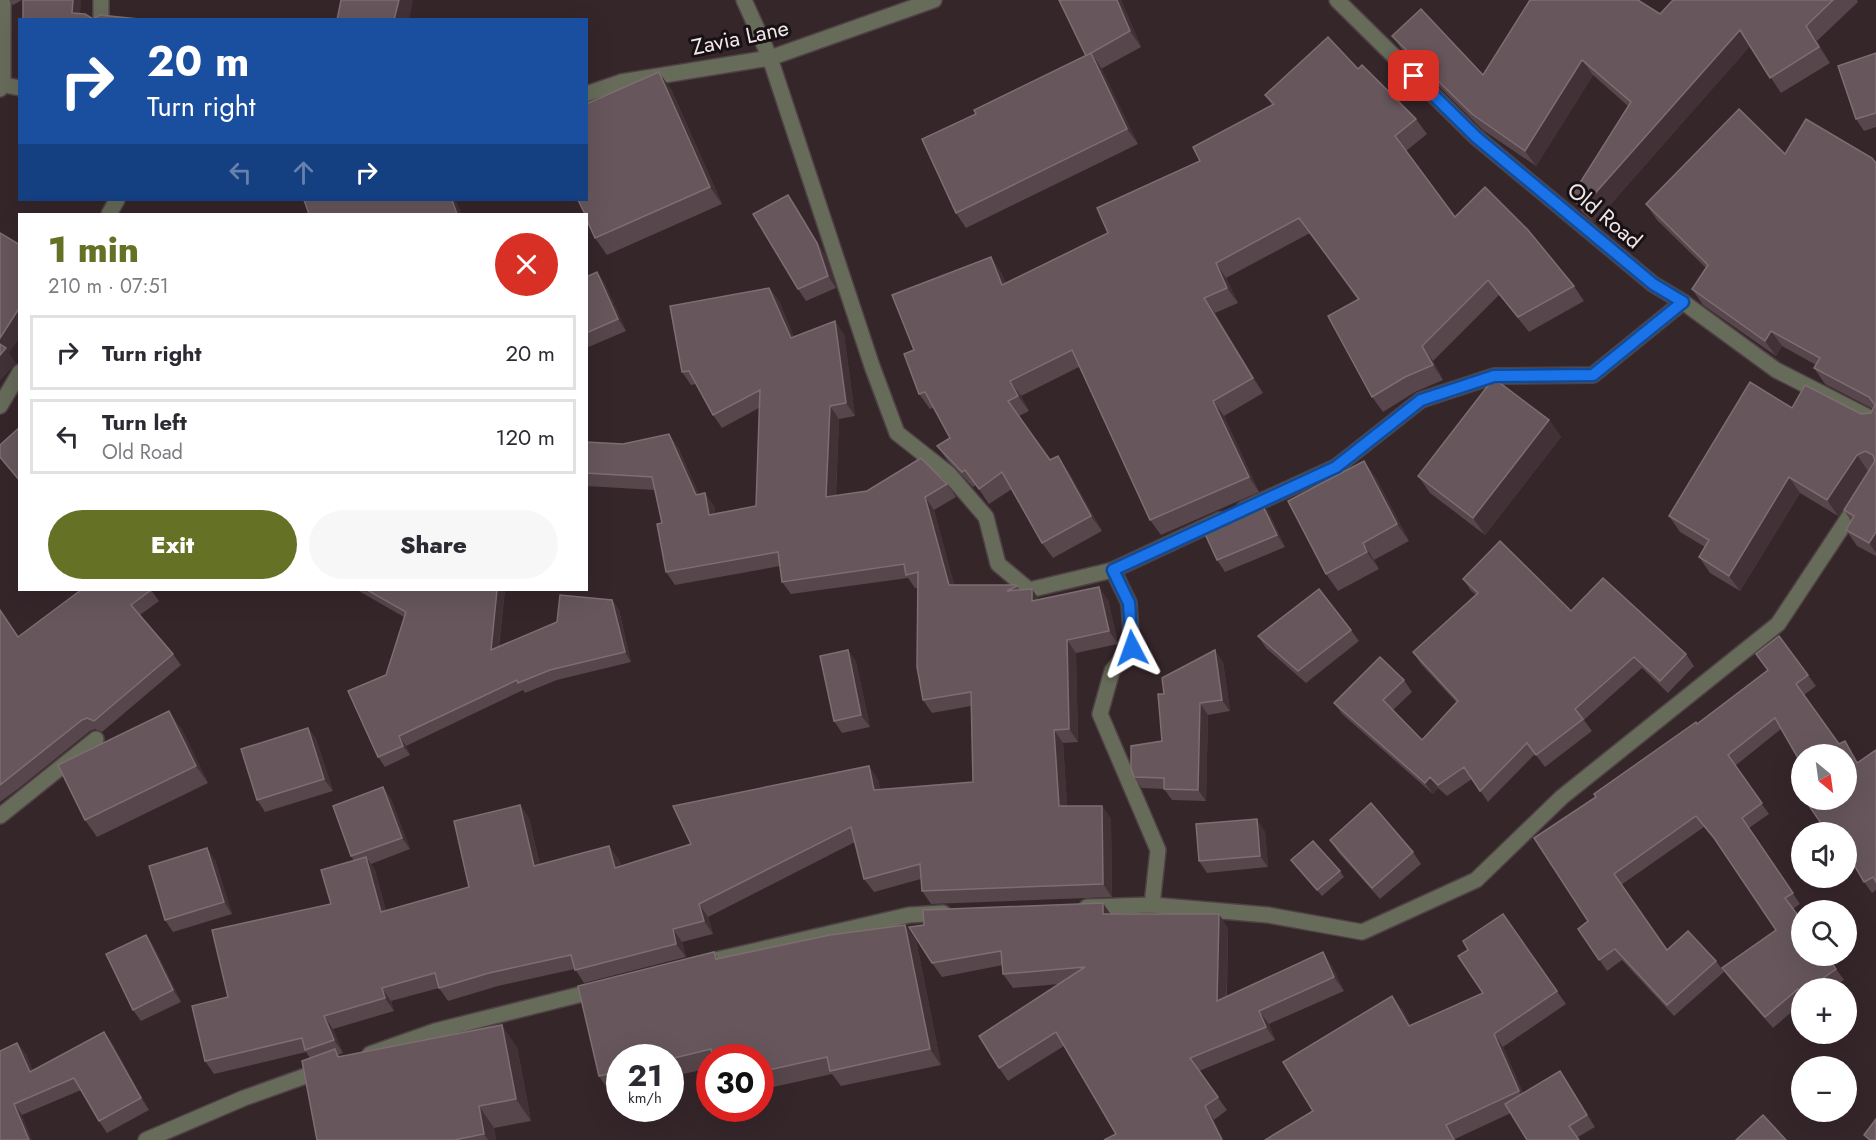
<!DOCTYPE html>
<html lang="en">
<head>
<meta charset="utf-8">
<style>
	body { margin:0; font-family:Jost,sans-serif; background:#f7f7f7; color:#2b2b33; height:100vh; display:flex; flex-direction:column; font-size:22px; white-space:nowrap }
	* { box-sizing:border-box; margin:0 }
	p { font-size:20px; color:#7c7c81 }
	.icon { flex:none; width:33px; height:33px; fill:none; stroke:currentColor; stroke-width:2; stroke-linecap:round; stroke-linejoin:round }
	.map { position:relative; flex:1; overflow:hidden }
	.sheet { position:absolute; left:18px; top:213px; width:570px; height:378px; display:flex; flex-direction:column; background:#fff; border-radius:0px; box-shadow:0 6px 24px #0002 }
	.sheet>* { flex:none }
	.hud { position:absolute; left:18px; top:18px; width:570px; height:183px; border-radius:0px; box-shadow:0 6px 24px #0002; background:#1a4fa0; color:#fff; overflow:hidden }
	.needle { width:39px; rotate:151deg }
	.fabs { position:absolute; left:1791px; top:744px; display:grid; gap:12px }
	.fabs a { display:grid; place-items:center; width:66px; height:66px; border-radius:50%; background:#fff; box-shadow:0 6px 24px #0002; font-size:30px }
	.speed { position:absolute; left:606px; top:1044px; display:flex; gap:12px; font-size:30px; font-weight:700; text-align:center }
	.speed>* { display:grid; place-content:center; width:78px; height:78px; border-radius:50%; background:#fff; box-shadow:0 6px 24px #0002; line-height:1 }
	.speed small { font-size:15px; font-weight:400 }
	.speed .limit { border:9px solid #d22; background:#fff; color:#111 }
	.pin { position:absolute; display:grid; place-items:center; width:51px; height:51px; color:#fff; margin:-26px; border-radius:12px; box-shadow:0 3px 9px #0006 }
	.me { position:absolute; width:66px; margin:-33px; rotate:356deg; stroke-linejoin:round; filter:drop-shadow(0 0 4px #0008) }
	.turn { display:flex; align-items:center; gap:21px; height:126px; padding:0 30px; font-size:27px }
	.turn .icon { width:78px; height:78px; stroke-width:2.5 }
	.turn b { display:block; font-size:42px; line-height:51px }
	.lanes { display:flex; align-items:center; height:57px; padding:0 30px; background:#0003; justify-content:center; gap:30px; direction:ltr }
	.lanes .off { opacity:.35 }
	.round { display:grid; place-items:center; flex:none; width:63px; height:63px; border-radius:32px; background:#f7f7f7 }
	.headline { display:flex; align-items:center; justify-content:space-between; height:102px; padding:0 30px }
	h1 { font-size:36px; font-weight:800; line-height:45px; color:#657124 }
	.cta { display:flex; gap:12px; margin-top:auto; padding:12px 30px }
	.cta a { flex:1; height:69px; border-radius:36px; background:#657124; color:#fff; font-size:24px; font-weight:800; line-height:69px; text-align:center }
	.cta a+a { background:#f7f7f7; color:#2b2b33 }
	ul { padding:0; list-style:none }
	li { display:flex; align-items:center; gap:18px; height:75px; margin:0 12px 9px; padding:0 18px; border:3px solid #e1e1e2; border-radius:0px }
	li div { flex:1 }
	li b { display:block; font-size:22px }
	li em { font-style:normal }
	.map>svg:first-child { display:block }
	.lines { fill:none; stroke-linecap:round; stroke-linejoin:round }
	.street-casing { stroke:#4f4145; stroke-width:18 }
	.street { stroke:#676b59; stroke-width:15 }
	.wall { fill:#57464b }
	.shaded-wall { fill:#423237 }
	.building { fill:#67575c; stroke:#7d6e72; stroke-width:1.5 }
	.route-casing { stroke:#114b97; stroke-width:15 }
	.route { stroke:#1a73e8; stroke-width:10 }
	.labels { text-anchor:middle; stroke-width:6; stroke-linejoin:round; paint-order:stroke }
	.street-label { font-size:22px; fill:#f1e6e9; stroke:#181113 }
</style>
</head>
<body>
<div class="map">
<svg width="1876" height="1140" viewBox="0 0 1876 1140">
	<rect width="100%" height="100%" fill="#35262a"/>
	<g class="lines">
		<defs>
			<g id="street">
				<path d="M744,0L770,58L872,366L897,433L949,474L986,517L998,564L1029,590L1113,570L1220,520"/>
				<path d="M1337,0L1476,137L1653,284L1683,302L1776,370L1876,421"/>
				<path d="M101,20V0"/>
				<path d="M0,84L20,88"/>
				<path d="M0,89L3,84V0"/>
				<path d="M586,94L621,82L770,58L934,0"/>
				<path d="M109,214L117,200"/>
				<path d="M0,406L20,372"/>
				<path d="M1244,509L1336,467L1421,400L1494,376L1593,375L1683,302"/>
				<path d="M1113,570L1129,603L1132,648L1112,671L1100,714L1158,850L1152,905"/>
				<path d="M0,816L96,739"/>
				<path d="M1087,907L1152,905L1268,915L1362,932L1476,880L1562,797L1778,624L1876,476"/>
				<path d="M715,960L909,915L943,913"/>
				<path d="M370,1054L435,1031L598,990"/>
				<path d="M146,1140L244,1098L325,1069"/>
			</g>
		</defs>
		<use href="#street" class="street-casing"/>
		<use href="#street" class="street"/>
	</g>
	<g class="wall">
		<path d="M9,0H22L13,5Z"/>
		<path d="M1121,0L1141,47L1101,69L1138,144L966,228L956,213L976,114L1086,56Z"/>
		<path d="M1673,0H1857L1858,2L1817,41L1830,63L1781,93L1750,46L1594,223L1582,212L1571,197L1628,106L1593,75L1536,166L1483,130L1403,51L1392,36L1483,75L1660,14Z"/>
		<path d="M1876,53V127L1864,131L1856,119Z"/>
		<path d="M1358,69L1416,119L1427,134L1406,151L1455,217L1574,286L1584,301L1529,332L1499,295L1433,361L1443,380L1415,392L1383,412L1372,397L1358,300L1310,233L1226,278L1238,303L1215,313L1263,393L1224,416L1259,492L1161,535L1150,520L1079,367L1021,396L1029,411L1019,416L1050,460L1068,471L1102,531L1053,558L1042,543L1012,489L989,504L976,485L973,487L948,461L937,446L950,438L934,407L930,409L919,394L914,350L1001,272L1006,284L1108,233L1272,105L1265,95Z"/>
		<path d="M671,89L722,204L607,255L595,238Z"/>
		<path d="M1785,154L1876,163V556L1857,546L1846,530L1851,521L1844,510L1869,470L1838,516L1800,493L1740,591L1710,573L1699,557L1705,547L1680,532L1669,516L1792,408L1861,414L1871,413L1873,409L1825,384L1814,368L1816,365L1782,346L1776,356L1703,305L1692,289L1706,268L1657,220L1646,204Z"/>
		<path d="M796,206L825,255L836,288L806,301L798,289Z"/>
		<path d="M597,272L605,284L626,331L586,348V277Z"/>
		<path d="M769,288L779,301L794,337L844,334L855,416L839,419L836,496L947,484L956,497L934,510L954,585L1017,586L1020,590L1039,599L1108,600L1118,644L1076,653L1078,742L1063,743L1067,806H1102L1111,819L1112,897L931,904L922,891L921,879L874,892L864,879L855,842L708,917L713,934L682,942L686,957L584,983L575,969L498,986L448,1001L439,988L391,1001L394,1011L333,1029L343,1053L338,1055L340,1056L517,1047L531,1121L494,1128L496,1140H317L310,1058L306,1052L214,1074L205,1061L228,997L331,904L354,861L351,856L383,787L391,799L410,849L371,864L375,870L386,911L469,887L520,805L529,818L540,865L618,858L621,866L691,844L878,779L880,789L973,782L971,706L932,713L923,700L917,588H915L908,578L791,594L782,582L780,566L675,585L666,572L662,523L655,490L586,486V442L678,447L699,495L714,506L715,513L756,506L759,408L722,428L713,415L696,384L691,385L682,372Z"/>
		<path d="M1549,420L1561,437L1485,535L1430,493L1418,476Z"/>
		<path d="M20,427V482L0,458Z"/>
		<path d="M1364,461L1376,478L1409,541L1374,560L1379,569L1338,591L1326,574Z"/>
		<path d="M1267,509L1285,547L1225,572L1217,560Z"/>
		<path d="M1463,579L1571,611L1686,654L1694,666L1668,693L1642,668L1584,720L1592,731L1545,767L1535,754L1488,802L1472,779L1447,796L1438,788L1433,794L1342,714L1334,703L1404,680L1412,692L1393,710L1422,740L1456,702L1421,664L1413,652L1476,595L1471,591Z"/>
		<path d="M151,590L159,601L140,615L173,654L181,665L102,732L95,729L90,731L18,789L0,802V610L18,636Z"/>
		<path d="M357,590H505L499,646L612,600L619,610L631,662L557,680L525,693L523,690L406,746L410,755L385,767L378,757L404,617Z"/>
		<path d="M1351,630L1359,641L1306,683L1266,648L1258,636Z"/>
		<path d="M848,650L856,662L870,727L842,733L834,721Z"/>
		<path d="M1223,662L1230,711L1208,715L1206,801L1172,800L1164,789L1142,788L1134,777L1162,741L1164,694Z"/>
		<path d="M1808,675L1816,686L1804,695L1839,744L1845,741L1858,762L1876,750V890L1872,893L1864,882L1846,832H1827L1805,800H1846L1781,729L1735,766L1769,814L1749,828L1800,904L1793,909L1844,980L1832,988H1802V1003L1773,1028L1730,979L1722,968L1776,930L1720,846L1704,827L1621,885L1667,950L1716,961L1724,972L1674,1016L1622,960L1607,971L1578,929L1588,921L1596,797Z"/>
		<path d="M181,728L208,783L97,837L85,820Z"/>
		<path d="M308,728L316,739L333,791L265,812L257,800Z"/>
		<path d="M1265,831L1268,867L1207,873L1199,861Z"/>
		<path d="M1330,840L1413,852L1421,864L1380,899L1338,852Z"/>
		<path d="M215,860L232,914L173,932L165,920Z"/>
		<path d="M1291,860L1340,871L1344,877L1322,896Z"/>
		<path d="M1110,914L1228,928L1227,996L1332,966L1344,991L1269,1024L1275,1040L1199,1071L1227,1110L1214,1120L1116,1134L1064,1046L1008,1081L999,1068L1060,984L1013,988L1003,974V965L942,977L932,963Z"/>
		<path d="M1503,914L1566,1004L1503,1047L1523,1093L1560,1071L1568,1083L1595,1127L1578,1137L1511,1113L1455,1139L1456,1140H1265L1313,1111L1402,1009L1410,1025L1483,993L1468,950Z"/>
		<path d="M146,935L154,947L181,1002L141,1021L133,1010Z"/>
		<path d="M916,940L941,1065L841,1086L832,1074L760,1090V1058H710V1068L670,1077V1058H620V1089L609,1091L599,1076L714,952L718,959Z"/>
		<path d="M104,1032L112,1043L149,1110L107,1133L99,1121L81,1090L22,1115L0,1140L17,1043L26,1054L33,1071Z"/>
	</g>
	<g class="shaded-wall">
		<path d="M73,0H81L80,20L72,13Z"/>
		<path d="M399,0H413L409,20H394Z"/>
		<path d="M1117,0H1121L1141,47L1130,31Z"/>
		<path d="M1806,26L1817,41L1830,63L1819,47Z"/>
		<path d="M1740,30L1751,45L1594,223L1583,207Z"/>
		<path d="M1091,53L1102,69L1138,144L1127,129Z"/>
		<path d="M1582,60L1593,75L1536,166L1525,151Z"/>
		<path d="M659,72L671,89L722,204L710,187Z"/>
		<path d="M788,195L796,206L825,255L836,288L828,276Z"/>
		<path d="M452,200H456L462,214H457Z"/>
		<path d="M991,257L1001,272L1012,300L1002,285Z"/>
		<path d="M1216,263L1226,278L1238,303L1227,288Z"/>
		<path d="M597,272L605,284L626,331L618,319Z"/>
		<path d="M769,288L779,301L800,351L791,338Z"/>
		<path d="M1204,298L1215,313L1263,393L1253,378Z"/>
		<path d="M20,307V337L9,353L16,363L0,381V338Z"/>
		<path d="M835,321L844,334L855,416L846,403Z"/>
		<path d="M1771,331L1782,346L1776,356L1765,341Z"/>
		<path d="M1422,346L1433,361L1443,380L1433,365Z"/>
		<path d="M1010,381L1021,396L1029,411L1018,396Z"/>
		<path d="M1213,401L1224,416L1259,492L1249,477Z"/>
		<path d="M830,406L839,419L835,510L826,497Z"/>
		<path d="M1549,420L1561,437L1485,535L1473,518Z"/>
		<path d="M669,434L678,447L705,508L696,495Z"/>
		<path d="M1857,455L1868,471L1838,516L1827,500Z"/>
		<path d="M1058,456L1068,471L1102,531L1091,516Z"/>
		<path d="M1364,461L1376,478L1409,541L1397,524Z"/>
		<path d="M1789,477L1800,493L1740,591L1729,576Z"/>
		<path d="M705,493L714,506L718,527L709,515Z"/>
		<path d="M925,497L934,510L958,598L949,585Z"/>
		<path d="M1259,498L1267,509L1285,547L1277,535Z"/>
		<path d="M1876,532V553L1869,543Z"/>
		<path d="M1363,543L1374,560L1379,569L1367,552Z"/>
		<path d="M1099,587L1108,600L1118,644L1109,631Z"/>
		<path d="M1032,589L1041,602L1032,601Z"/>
		<path d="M497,590H505L497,659L491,650Z"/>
		<path d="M612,600L619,610L631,662L625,652Z"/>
		<path d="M1067,640L1076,653L1078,742L1069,729Z"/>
		<path d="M848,650L856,662L870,727L861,715Z"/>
		<path d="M1215,650L1223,662L1230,711L1222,700Z"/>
		<path d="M1200,703L1208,715L1206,801L1198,790Z"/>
		<path d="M169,711L181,728L208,783L196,766Z"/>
		<path d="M308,728L316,739L333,791L324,779Z"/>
		<path d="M1054,730L1063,743L1068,819L1059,806Z"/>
		<path d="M399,736L406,746L410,755L403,746Z"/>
		<path d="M1845,741L1852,752L1865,774L1857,763Z"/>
		<path d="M869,766L878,779L883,803L874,790Z"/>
		<path d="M1430,777L1438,788L1433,794L1425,783Z"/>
		<path d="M383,787L391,799L410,849L402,838Z"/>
		<path d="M520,805L529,818L543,879L534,866Z"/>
		<path d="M1102,806L1111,819L1112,897L1103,884Z"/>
		<path d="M1257,819L1265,831L1268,867L1260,856Z"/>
		<path d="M609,846L618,858L625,881L615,868Z"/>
		<path d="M207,848L215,860L232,914L224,902Z"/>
		<path d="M366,857L375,870L390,925L381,912Z"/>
		<path d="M1103,903L1112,916L1103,914Z"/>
		<path d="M699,904L708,917L713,934L704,921Z"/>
		<path d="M1219,914L1228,928L1226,1014L1217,1001Z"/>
		<path d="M905,925L916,940L941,1065L930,1049Z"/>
		<path d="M673,929L682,942L686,957L676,944Z"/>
		<path d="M146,935L154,947L181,1002L173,990Z"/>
		<path d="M1323,952L1332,966L1344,991L1334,977Z"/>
		<path d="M382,988L391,1001L394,1011L385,998Z"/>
		<path d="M1392,996L1402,1009L1418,1039L1409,1026Z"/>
		<path d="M1259,1011L1269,1024L1275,1040L1266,1027Z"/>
		<path d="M324,1016L333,1029L343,1053L334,1040Z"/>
		<path d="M502,1025L517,1047L531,1121L516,1099Z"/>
		<path d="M104,1032L112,1043L149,1110L141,1098Z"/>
		<path d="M1494,1034L1503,1047L1528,1105L1519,1091Z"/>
		<path d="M17,1043L26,1054L39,1084L30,1072Z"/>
		<path d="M1560,1071L1568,1083L1595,1127L1587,1115Z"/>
		<path d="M14,1104L22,1115L32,1140H29Z"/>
		<path d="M479,1106L494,1128L496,1140H488L484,1134Z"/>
		<path d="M1205,1106L1214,1120L1224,1140H1222Z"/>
	</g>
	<g class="building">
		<path d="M23,0H73L72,13L85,14L93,19L100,15L149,20H23Z"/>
		<path d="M341,0H399L394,20H337Z"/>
		<path d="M1059,0H1117L1130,31L1086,56Z"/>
		<path d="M1530,0H1638L1660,14L1673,0H1833L1806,26L1819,47L1770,78L1740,30L1583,207L1571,197L1631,102L1582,60L1525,151L1472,114L1392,36L1421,9L1483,75Z"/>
		<path d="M1328,37L1358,69L1362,65L1416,119L1395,136L1455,217L1485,187L1528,230L1574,286L1518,317L1488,280L1422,346L1433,365L1405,377L1372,397L1328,316L1359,299L1299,218L1216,263L1227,288L1204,298L1253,378L1213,401L1249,477L1150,520L1072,350L1010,381L1018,396L1008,401L1050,460L1058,456L1091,516L1042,543L1002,472L979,489L965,470L962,472L937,446L950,438L925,392L919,394L904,354L914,350L892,295L991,257L1002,285L1108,233L1097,208L1200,161L1193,147L1274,104L1265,95Z"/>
		<path d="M1091,53L1127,129L956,213L922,139L976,114L974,110Z"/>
		<path d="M1876,53V113L1856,119L1838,66Z"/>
		<path d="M659,72L710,187L595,238L586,218V214H585L578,200H586V104Z"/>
		<path d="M1739,109L1785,154L1806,119L1872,158L1876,163V532L1869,543L1846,530L1854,516L1844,510L1875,461L1873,455L1865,451L1857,455L1827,500L1789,477L1729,576L1699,557L1709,540L1669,516L1750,382L1792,408L1805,385L1861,414L1871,413L1875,405L1869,397L1814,368L1820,358L1771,331L1765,341L1692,289L1708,265L1646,204Z"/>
		<path d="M788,195L817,243L828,276L798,289L753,214Z"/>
		<path d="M304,200H452L457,214H309Z"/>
		<path d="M0,233L20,245V307L0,338Z"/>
		<path d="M597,272L618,319L586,333V277Z"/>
		<path d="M769,288L791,338L835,321L846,403L830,406L826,497L867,491L921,458L947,484L925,497L949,585H1015L1017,586L1007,591L1032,589V601L1099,587L1109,631L1067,640L1069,729L1054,730L1059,806H1102L1103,884L922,891L920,864L864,879L851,827L699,904L704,921L673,929L676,944L575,970L571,955L489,973L439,988L435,973L382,988L385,998L324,1016L334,1040L305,1050L302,1038L205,1061L192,1006L228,997L212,930L331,904L321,870L366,857L381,912L469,887L454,821L520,805L534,866L609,846L615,868L691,844L673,806L869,766L874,790L973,782L971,692L923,700L917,667L918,572L906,575L904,564L782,582L778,552L666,572L657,524L662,523L652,477L586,473V442L623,444L669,434L696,495L705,493L709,515L756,506L760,390L713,415L689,371L682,372L670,306Z"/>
		<path d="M0,344L6,348L0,355Z"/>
		<path d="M1490,383H1500L1549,420L1473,518L1418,476Z"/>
		<path d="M20,427V481L0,457V445Z"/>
		<path d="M1364,461L1397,524L1363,543L1367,552L1326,574L1288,501Z"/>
		<path d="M1259,498L1277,535L1217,560L1201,525Z"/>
		<path d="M1500,541L1571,611L1603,578L1686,654L1660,681L1634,657L1575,709L1583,719L1536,755L1527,743L1480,791L1464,767L1438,785L1430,777L1425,783L1334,703L1380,657L1404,680L1383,700L1422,740L1458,701L1413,652L1478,593L1463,579Z"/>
		<path d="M1319,589L1351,630L1298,671L1258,636Z"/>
		<path d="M81,590H151L131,605L173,654L94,721L87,718L82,720L0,785V610L18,637Z"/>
		<path d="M367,590H497L491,650L557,622L560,595L612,600L625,652L550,670L518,683L517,680L399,736L403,746L378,757L348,691L386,675L406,612Z"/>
		<path d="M1779,636L1808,675L1796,684L1839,744L1845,741L1857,763L1876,750V882L1873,877L1864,882L1846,851V832H1836L1831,825L1825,829L1805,800H1846V754H1802V765L1775,718L1728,755L1762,803L1742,818L1793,893L1785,898L1802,921V956H1827L1836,969L1809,988H1802L1801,994L1798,989L1765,1017L1722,968L1776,930L1714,838L1696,816L1614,874L1667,950L1688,931L1716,961L1667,1005L1615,949L1599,960L1578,929L1588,921L1534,838L1596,797L1594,794L1696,722L1697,724L1768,670L1756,654Z"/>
		<path d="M848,650L861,715L834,721L820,656Z"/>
		<path d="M1215,650L1222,700L1200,703L1198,790L1164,789V778L1134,777L1131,768V746L1162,741L1158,694H1164L1162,678Z"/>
		<path d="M169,711L196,766L85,820L58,765Z"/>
		<path d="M308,728L324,779L257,800L241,749Z"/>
		<path d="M383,787L402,838L351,856L333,806Z"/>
		<path d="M1371,803L1413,852L1372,888L1330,840Z"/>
		<path d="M1257,819L1260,856L1199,861L1196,824Z"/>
		<path d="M1313,841L1340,871L1317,890L1291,860Z"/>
		<path d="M207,848L224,902L165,920L149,866Z"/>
		<path d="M1103,903V914H1219L1217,1001L1323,952L1334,977L1259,1011L1266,1027L1190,1058L1218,1097L1205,1106L1222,1140H1104L1116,1134L1056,1032L999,1068L979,1036L1085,967L1003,974L1001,951L932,963L909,927L924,925L923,910Z"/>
		<path d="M1503,914L1557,991L1494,1034L1519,1091L1446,1125L1454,1140H1265L1313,1111L1283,1062L1392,996L1409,1026L1483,993L1458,956L1468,950L1463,941Z"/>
		<path d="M905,925L930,1049L830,1071L827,1057L760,1072V1058H713L711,1049L670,1059V1058H620V1071L599,1076L578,986L714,952L716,959L830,935Z"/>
		<path d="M146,935L173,990L133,1010L106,954Z"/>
		<path d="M502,1025L516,1099L479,1106L484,1134L454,1140H317L302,1061L335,1049L338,1057Z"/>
		<path d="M104,1032L141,1098L99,1121L74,1078L14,1104L29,1140H0V1051L17,1043L30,1072Z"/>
		<path d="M1560,1071L1587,1115L1569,1126L1579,1140H1527L1505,1104Z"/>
		<path d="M1763,1115L1786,1140H1736Z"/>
		<path d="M1876,1119V1140H1870L1864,1135Z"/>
	</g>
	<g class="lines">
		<defs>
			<path id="route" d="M1132,648L1129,603L1113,570L1336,467L1421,400L1494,376L1593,375L1683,302L1653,284L1476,137L1414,76"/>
		</defs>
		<use href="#route" class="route-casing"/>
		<use href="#route" class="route"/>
	</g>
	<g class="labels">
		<g class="street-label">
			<text transform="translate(740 37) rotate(-12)" y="8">Zavia Lane</text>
			<text transform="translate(1605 215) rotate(40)" y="8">Old Road</text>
		</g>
	</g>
</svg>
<div class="fabs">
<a><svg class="needle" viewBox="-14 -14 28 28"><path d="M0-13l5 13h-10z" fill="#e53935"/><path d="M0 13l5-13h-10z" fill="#7c7c81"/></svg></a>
<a><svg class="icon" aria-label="sound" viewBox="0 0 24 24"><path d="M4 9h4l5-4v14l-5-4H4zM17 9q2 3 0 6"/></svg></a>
<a><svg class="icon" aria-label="search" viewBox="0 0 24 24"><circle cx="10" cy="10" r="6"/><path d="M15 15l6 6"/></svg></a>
<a>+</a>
<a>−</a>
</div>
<div class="speed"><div>21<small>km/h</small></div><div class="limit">30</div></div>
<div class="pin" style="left:1414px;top:76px;background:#d93025"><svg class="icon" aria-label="arrive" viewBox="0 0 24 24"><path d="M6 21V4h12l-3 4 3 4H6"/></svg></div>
<svg class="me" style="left:1132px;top:648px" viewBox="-20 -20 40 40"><path d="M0-17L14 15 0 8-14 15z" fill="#1a73e8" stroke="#fff" stroke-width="4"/></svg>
<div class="hud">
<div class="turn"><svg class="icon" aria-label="right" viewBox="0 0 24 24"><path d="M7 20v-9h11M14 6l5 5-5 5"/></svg><div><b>20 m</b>Turn right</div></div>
<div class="lanes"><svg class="icon off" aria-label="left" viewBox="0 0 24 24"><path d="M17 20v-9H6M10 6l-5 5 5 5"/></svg><svg class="icon off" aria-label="ahead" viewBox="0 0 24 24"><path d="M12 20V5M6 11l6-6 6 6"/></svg><svg class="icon" aria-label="right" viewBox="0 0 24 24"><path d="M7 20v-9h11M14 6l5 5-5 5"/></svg></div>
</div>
<section class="sheet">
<div class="headline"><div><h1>1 min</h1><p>210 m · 07:51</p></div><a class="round" style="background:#d93025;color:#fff"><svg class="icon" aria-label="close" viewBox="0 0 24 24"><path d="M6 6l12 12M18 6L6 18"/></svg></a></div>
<ul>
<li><svg class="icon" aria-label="right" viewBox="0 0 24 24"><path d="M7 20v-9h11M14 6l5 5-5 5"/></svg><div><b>Turn right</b></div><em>20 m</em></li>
<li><svg class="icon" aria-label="left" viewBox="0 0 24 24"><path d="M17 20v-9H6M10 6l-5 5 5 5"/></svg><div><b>Turn left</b><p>Old Road</p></div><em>120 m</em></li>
</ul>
<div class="cta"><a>Exit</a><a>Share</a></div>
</section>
</div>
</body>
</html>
